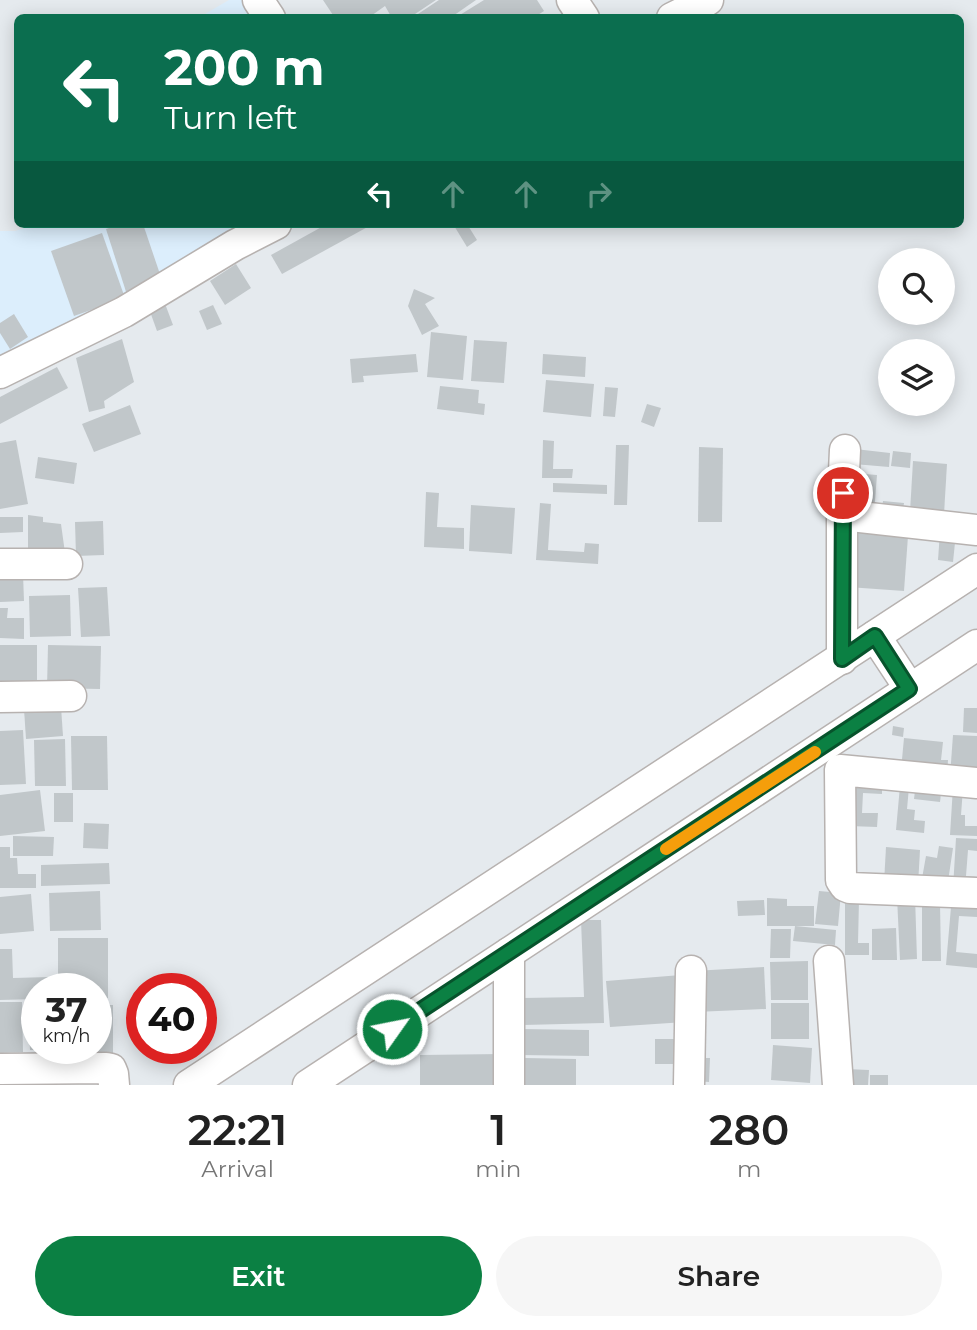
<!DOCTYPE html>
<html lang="en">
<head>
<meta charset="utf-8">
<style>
	body { margin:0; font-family:Montserrat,sans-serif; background:#f6f6f6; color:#222; height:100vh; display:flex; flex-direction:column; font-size:26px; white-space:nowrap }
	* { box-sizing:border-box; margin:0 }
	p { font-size:23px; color:#767676 }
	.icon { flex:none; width:38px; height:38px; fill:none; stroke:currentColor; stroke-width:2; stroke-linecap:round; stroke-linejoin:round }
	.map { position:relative; height:1085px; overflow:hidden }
	.panel { display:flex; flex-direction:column; background:#fff; flex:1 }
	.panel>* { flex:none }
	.top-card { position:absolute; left:14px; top:14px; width:950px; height:214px; border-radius:10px; box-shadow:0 4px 18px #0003; background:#0b6e4f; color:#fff; overflow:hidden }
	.buttons { position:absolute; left:878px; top:248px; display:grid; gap:14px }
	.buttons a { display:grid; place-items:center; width:77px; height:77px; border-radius:50%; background:#fff; box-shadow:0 4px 18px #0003; font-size:35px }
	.speed { position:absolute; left:21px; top:973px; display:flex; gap:14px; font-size:35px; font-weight:700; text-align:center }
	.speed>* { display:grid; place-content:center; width:91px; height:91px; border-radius:50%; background:#fff; box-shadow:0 4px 18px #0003; line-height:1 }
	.speed small { font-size:18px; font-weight:400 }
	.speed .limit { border:10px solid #d22; background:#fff; color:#111 }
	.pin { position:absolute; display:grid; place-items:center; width:60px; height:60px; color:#fff; margin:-30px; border:4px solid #fff; border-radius:50%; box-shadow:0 2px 7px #0007 }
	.me { position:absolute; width:77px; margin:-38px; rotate:57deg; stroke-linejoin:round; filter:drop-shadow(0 0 5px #0008) }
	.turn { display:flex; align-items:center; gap:24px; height:147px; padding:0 35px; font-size:32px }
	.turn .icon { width:91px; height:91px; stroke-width:2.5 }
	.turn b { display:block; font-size:49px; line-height:60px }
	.lanes { display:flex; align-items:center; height:66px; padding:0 35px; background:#0003; justify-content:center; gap:35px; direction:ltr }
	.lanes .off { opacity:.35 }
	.eta { display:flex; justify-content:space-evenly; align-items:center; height:119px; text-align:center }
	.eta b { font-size:42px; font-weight:600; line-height:49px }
	.action { display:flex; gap:14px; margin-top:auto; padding:14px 35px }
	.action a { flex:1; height:80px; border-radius:42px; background:#0b8043; color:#fff; font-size:28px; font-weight:600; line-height:80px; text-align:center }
	.action a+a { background:#f6f6f6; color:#222 }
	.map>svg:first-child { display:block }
	.commercial { fill:#dceefc }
	.building { fill:#c1c7ca }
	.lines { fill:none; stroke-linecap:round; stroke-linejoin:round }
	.minor-casing { stroke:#b7b2b0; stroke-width:33 }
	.minor { stroke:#fff; stroke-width:30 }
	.route-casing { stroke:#07532c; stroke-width:18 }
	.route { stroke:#0b8043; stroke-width:12 }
	.slow { stroke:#f59e0b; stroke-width:12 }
</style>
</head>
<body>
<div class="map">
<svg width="977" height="1085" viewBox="0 0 977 1085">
	<rect width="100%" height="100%" fill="#e5eaee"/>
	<g class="commercial">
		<path d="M229,0H258L270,18H198Z"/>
		<path d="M38,224H276L0,373V231H15Z"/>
	</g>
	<g class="building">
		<path d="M323,0H436L409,18H392L385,6L368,18H335Z"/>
		<path d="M439,0H476L450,18H412Z"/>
		<path d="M484,0H537L544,11L533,18H455Z"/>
		<path d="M121,224H143L164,286L128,298L106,229Z"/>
		<path d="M327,224H373L282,274L271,255Z"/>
		<path d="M453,224H467L477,240L467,247Z"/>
		<path d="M102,233L125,298L74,316L51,251Z"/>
		<path d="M236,264L251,288L225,305L210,281Z"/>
		<path d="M414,289L435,298L425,304L439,326L422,335L408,306Z"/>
		<path d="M164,301L173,325L157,331L148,306Z"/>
		<path d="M213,305L222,324L207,330L199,311Z"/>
		<path d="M14,314L28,337L10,349L0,333V323Z"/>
		<path d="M431,332L467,336L463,380L427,377Z"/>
		<path d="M122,339L134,382L104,401L105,408L89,412L76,358Z"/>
		<path d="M474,340L507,342L504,383L471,381Z"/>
		<path d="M416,354L418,372L363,376L364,382L352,383L350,359Z"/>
		<path d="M543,354L586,357L585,377L542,374Z"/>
		<path d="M57,367L68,388L0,424V397Z"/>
		<path d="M546,380L594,384L591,417L543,412Z"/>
		<path d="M440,386L479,390L478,403L485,404L484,415L437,409Z"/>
		<path d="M605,387L618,388L615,417L603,416Z"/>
		<path d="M647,404L661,408L654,427L641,422Z"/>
		<path d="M130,405L141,434L94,452L82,424Z"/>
		<path d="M16,440L28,504L0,509V443Z"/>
		<path d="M543,440L554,441L553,469H573L572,478H542Z"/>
		<path d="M616,445H629L627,505H614Z"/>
		<path d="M699,447L723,448L722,522H698Z"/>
		<path d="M855,449L890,453L889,467L854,464Z"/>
		<path d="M893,451L911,453L910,468L891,466Z"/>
		<path d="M38,457L77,463L74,484L35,478Z"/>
		<path d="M913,461L947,464L944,514L910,512Z"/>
		<path d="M852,473L877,475L874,514L849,512Z"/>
		<path d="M553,483L607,485V494L553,492Z"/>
		<path d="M426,492L439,493L437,527L464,528V549L424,547Z"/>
		<path d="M883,501L904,503L902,516L881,514Z"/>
		<path d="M540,503L551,504L548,550L584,552L585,543L599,544L598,564L536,560Z"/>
		<path d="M471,505L515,508L512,554L469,551Z"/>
		<path d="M28,515L43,517V522L61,524L66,560L28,559Z"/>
		<path d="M0,517H23V532L0,533Z"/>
		<path d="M103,521L104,555L76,556L75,522Z"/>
		<path d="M852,532L908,536L904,591L848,587Z"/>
		<path d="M940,532L956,533L953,562L938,560Z"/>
		<path d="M23,574L24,601L0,602V575Z"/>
		<path d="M107,587L110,636L81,637L78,588Z"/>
		<path d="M70,595L71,636L30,637L29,596Z"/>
		<path d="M0,608H8L7,618H24V639L0,638Z"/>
		<rect x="0" y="645" width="37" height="44"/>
		<path d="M48,645L101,646L100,689L47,688Z"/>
		<path d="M61,707L63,736L26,739L24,709Z"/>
		<path d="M964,708H977V733L963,732Z"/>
		<path d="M893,726L904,728L903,737L892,735Z"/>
		<path d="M23,730L26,784L0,785V731Z"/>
		<path d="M953,735L977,736V777L950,776Z"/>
		<path d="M71,736H107L108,790H72Z"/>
		<path d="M904,738L943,742L941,760H948L947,775L901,770Z"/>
		<path d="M65,739L66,786H35L34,740Z"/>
		<path d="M850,782H882V794L863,793L862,813H878L877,827L849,826Z"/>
		<path d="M916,782L942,785L940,802L914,799Z"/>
		<path d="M900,786L909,787L907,809L915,810L914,820L925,821L924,833L896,830Z"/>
		<path d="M953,787L963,788L961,815H965V826H977V836L950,835Z"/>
		<path d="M40,790L45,831L0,836V795Z"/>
		<rect x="54" y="793" width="19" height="29"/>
		<path d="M84,823L109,824L108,849L83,848Z"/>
		<path d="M13,836L54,837L53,856H13Z"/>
		<path d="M956,838L977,839V851L968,850L966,876L977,877V889L953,888Z"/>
		<path d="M939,846L953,848L947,888L921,884L926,856L937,858Z"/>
		<path d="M0,847H10V858H17L18,874H36V888H0Z"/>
		<path d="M886,847L920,850L918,885L884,883Z"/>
		<path d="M109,863L110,884L41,886V865Z"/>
		<path d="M100,891L101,930L50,931L49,893Z"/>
		<path d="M819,891L841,893L838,926L815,924Z"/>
		<path d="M31,894L34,931L0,934V897Z"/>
		<path d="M915,896L917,959L900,960L897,897Z"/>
		<path d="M767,898L787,899V906H814V926H767Z"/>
		<path d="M764,900L765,915L738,916L737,901Z"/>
		<path d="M845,900H859L858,943H869V955H845Z"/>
		<path d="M922,903H940L941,961H922Z"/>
		<path d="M951,907L977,909V917L959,916L956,952L977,954V968L946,965Z"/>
		<path d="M581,920H601L604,1023L523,1025L522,998L584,997Z"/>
		<path d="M795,926L836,930L835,945L793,941Z"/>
		<path d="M896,928L897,960H872V929Z"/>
		<path d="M771,929H791L790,958H770Z"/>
		<path d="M58,938H108V998L96,999V989H58Z"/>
		<path d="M0,949H12L13,978L50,977L51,989H37V999L0,1000Z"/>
		<path d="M808,961V1000H771L770,962Z"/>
		<path d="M764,967L766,1009L695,1012L693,971Z"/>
		<path d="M681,975L685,1022L610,1027L606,981Z"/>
		<path d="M0,1002H22L23,1052L0,1053Z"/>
		<rect x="771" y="1003" width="38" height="36"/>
		<path d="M96,1005H113V1058H67V1048H96Z"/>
		<path d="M28,1008H37V1050H30Z"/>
		<path d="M520,1029L589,1030V1056L520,1055Z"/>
		<path d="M655,1039H680L681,1064H655Z"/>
		<path d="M773,1045L812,1048L810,1083L771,1080Z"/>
		<path d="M502,1054V1085H420V1055Z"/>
		<path d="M525,1058L576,1059V1085H524Z"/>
		<path d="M696,1058H710L709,1082L695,1081Z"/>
		<path d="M846,1069L869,1070L868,1085H845Z"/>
		<rect x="870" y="1075" width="18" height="10"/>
	</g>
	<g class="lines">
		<defs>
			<g id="minor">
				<path d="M258,0L270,18"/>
				<path d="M572,0L584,18"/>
				<path d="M672,18L708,0"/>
				<path d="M0,373L124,312L235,245L276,224"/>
				<path d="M842,515L977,530"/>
				<path d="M0,564H67"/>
				<path d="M875,636L910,689"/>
				<path d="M842,659V515L845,450"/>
				<path d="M0,697L71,696"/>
				<path d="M977,783L840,770L841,880L845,886L850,888L977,893"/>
				<path d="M829,961L838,1085"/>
				<path d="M0,1069L106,1068L111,1069L113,1074L114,1085"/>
				<path d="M189,1085L977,569"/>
				<path d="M308,1085L977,645"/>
				<path d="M509,1085V953"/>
				<path d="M689,1085L691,971"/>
			</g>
		</defs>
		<use href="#minor" class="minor-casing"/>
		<use href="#minor" class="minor"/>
	</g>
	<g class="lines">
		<defs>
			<path id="route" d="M392,1029L909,689L875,636L842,659L843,493"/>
		</defs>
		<use href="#route" class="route-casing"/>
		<use href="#route" class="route"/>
		<path class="slow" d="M666,849L815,752"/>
	</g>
</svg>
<div class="buttons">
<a><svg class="icon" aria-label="search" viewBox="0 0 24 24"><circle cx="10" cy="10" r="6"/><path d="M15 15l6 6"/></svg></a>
<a><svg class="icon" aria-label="layers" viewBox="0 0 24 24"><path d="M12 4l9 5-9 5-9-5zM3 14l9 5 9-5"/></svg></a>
</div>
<div class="speed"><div>37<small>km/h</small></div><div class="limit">40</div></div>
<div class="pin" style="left:843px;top:493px;background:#d93025"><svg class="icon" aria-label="arrive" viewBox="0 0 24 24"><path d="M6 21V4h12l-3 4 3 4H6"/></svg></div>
<svg class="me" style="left:392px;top:1029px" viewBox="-20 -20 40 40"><circle r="17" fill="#0b8043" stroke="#fff" stroke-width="3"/><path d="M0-11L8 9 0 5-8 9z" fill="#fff"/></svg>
<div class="top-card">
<div class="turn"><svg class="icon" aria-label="left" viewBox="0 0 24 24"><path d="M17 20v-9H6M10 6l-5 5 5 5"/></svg><div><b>200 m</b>Turn left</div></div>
<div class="lanes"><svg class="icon" aria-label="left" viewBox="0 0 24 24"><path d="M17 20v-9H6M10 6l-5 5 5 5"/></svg><svg class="icon off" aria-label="ahead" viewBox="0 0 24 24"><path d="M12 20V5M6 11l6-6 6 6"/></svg><svg class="icon off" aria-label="ahead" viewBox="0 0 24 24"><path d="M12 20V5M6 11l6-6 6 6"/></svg><svg class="icon off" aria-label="right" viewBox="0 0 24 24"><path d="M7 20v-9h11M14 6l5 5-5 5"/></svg></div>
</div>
</div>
<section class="panel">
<div class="eta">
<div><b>22:21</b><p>Arrival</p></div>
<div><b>1</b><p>min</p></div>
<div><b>280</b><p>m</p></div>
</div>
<div class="action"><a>Exit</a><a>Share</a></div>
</section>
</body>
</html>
